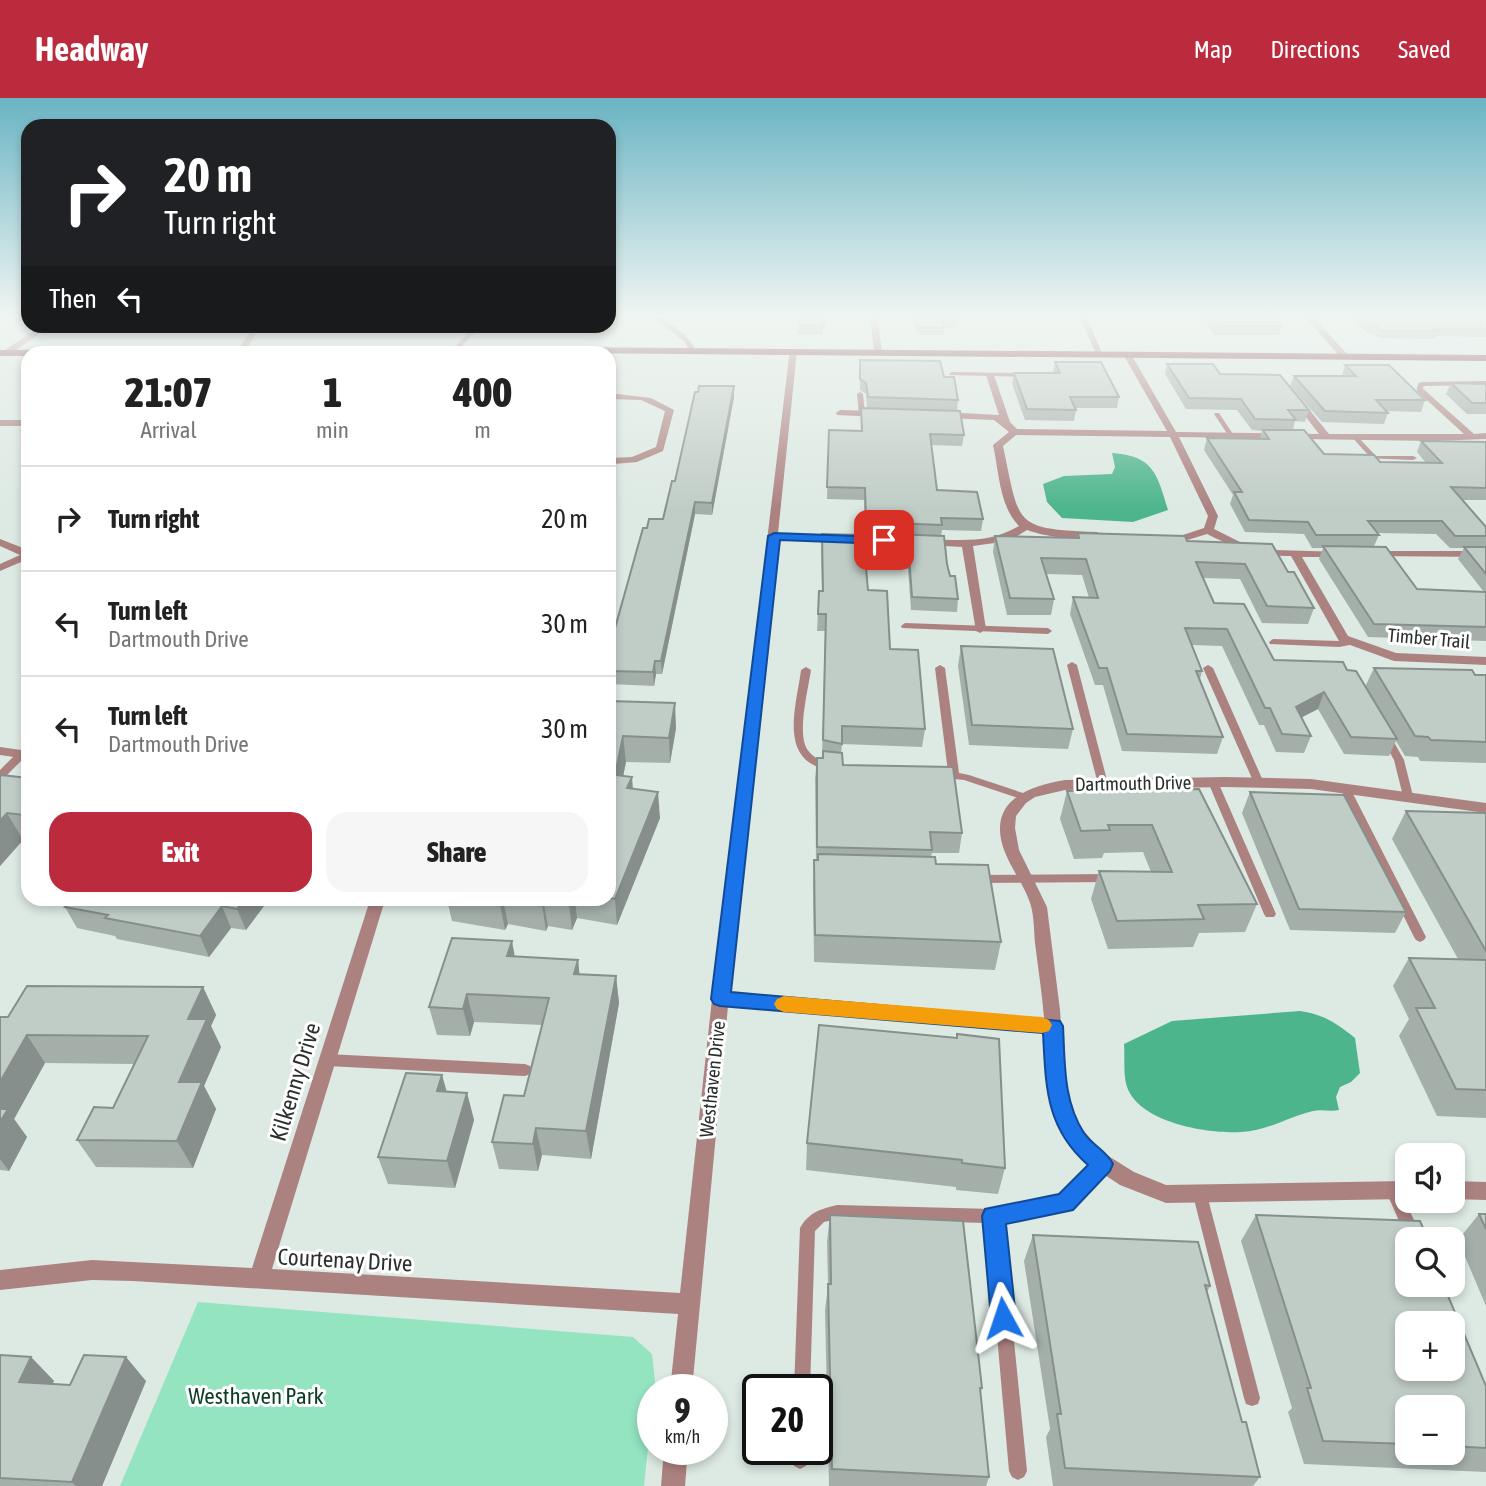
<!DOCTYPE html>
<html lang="en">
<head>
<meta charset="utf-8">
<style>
	body { margin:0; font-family:"Asap Condensed",sans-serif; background:#f6f6f6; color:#222; height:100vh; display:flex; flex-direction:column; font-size:26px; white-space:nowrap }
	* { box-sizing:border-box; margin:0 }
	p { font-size:23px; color:#767676 }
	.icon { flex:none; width:38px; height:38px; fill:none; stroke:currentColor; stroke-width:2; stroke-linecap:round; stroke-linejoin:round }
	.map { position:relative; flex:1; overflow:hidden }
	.drawer { position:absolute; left:21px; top:248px; width:595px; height:560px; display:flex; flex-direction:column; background:#fff; border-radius:21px; box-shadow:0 4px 10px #0003 }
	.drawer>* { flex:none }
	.guide { position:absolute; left:21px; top:21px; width:595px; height:214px; border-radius:21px; box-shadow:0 4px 10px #0003; background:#202124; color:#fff; overflow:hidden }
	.fabs { position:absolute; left:1395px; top:1045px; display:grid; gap:14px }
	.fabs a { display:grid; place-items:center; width:70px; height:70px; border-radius:14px; background:#fff; box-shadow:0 4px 10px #0003; font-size:35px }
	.speed { position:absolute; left:637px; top:1276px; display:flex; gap:14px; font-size:35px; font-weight:700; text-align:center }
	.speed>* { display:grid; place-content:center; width:91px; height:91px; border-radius:50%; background:#fff; box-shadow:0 4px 10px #0003; line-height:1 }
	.speed small { font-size:18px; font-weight:400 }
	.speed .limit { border:4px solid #111; border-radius:10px; background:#fff; color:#111 }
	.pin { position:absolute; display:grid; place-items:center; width:60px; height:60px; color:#fff; margin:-30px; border-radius:14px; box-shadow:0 4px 10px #0006 }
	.me { position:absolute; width:77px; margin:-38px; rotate:355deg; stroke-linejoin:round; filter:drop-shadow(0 0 5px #0008) }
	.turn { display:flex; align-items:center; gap:24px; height:147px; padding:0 28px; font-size:32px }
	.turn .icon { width:91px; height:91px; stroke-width:2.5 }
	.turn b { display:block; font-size:49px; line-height:60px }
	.then { display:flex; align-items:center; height:66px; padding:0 28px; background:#0003; gap:14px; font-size:26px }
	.eta { display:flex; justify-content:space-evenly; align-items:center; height:119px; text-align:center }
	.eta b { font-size:42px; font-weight:800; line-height:49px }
	.button { display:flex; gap:14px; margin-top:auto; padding:14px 28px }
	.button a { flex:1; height:80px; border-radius:21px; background:#bc2b3d; color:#fff; font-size:28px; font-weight:800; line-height:80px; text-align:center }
	.button a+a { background:#f6f6f6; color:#222 }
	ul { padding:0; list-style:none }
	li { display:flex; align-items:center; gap:21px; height:105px; padding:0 28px; border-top:2px solid #e0e0e0 }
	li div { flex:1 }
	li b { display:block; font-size:26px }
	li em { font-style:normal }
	header { display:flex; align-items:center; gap:42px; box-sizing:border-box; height:98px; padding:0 35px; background:#bc2b3d; color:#fff }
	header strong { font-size:33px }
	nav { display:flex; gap:38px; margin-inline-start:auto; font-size:24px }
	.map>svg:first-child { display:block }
	.green { fill:#94e4c0 }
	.water { fill:#4db58c }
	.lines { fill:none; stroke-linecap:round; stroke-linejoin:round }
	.service { fill:#ac8281; fill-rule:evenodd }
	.minor { fill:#ac8281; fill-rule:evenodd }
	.primary { fill:#732e32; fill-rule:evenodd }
	.wall { fill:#a5afaa; fill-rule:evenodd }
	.shaded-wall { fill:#868f8b }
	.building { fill:#c0ccc6; stroke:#868f8b; stroke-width:2; fill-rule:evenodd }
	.route { fill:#1a73e8; stroke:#114b97; stroke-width:2 }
	.slow { fill:#f59e0b }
	.labels { text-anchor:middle; stroke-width:6; stroke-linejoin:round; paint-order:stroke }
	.street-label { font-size:19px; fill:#2b302d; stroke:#fff }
	.near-street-label { font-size:23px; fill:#2b302d; stroke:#fff }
	.near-park-label { font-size:23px; fill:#0e3c2b; stroke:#fff }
</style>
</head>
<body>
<header>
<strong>Headway</strong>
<nav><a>Map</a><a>Directions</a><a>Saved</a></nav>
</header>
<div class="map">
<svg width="1486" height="1388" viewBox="0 0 1486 1388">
	<rect width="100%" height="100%" fill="#dde9e3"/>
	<path class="green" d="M198,1204L633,1239L652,1256L655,1283L644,1388H120Z"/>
	<g class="water">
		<path d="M1112,355C1154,358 1157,376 1168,412L1133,424L1062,420L1047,404L1043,386L1064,378L1112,376L1115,369Z"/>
		<path d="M1300,913C1323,916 1336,925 1355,940L1360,975L1351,984L1340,989L1336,999L1339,1012C1330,1014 1321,1011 1313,1013C1288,1019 1267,1033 1241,1034C1208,1036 1140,1025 1127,989C1123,977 1125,959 1124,946L1172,923Z"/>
	</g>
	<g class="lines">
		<g class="service">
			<path d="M475,228H481L458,252H454V250Z"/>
			<path d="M952,274L1026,275L1029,277L1026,279L950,277L949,276Z"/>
			<path d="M1486,283V287L1424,288L1422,292L1417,291L1418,286L1421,284Z"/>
			<path d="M860,294L863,296L865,316L862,318L859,316L857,296Z"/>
			<path d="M1215,315H1219L1233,336L1232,337H1228L1214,316Z"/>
			<path d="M1352,337H1356L1376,358H1413L1417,360L1413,362L1362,360V358L1368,357L1352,339Z"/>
			<path d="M905,525L1048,530L1052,533L1048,536L902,530L901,528Z"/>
			<path d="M1273,541L1339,543L1352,541L1356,544L1355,546L1339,549L1270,546L1269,544Z"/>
			<path d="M1072,564L1077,567L1108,686L1103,689L1098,686L1067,567Z"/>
			<path d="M940,567L945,570L959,675L969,677L1026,696L1027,698L1026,700H1018L964,682L936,679L935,677L936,675L948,674L935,570Z"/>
			<path d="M1208,567L1213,570L1264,685L1263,687H1255L1254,685L1203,570Z"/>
			<path d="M806,569L811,572C808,592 797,634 807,651C812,659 822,664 831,667L832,669L831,671C823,672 817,669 810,665C782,647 798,599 801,572Z"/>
			<path d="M1386,636L1390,637L1404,662L1413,698L1412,700L1408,701L1403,698L1394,662L1381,639Z"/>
			<path d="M22,653L26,654L27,656L26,658L4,680L0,681V672L18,654Z"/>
			<path d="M1213,681L1218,684L1276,816L1274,819H1266L1264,816L1208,684Z"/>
			<path d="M1345,687L1350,690L1426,839L1424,842L1420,844L1416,842L1414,839L1340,690Z"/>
			<path d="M1111,776L1115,777L1117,780L1115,783L1111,784L977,785L973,784L971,781L973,778L977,777Z"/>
			<path d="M327,956L525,966L530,968L532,972L530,976L525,978L327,968L322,966L320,962L322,958Z"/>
			<path d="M1102,1060L1107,1061L1109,1066L1107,1071L1070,1110L1002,1123L1027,1373L1024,1379L1018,1382L1012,1379L1009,1373L987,1125L837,1121L824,1124L815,1133L810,1292H794L800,1130C809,1114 821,1111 837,1107L994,1111L1061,1099L1097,1061Z"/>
			<path d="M1392,1084L1397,1086L1423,1141H1407L1385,1091L1387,1086Z"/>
			<path d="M1200,1090L1205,1092L1207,1097L1260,1300L1258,1306L1252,1308L1246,1306L1244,1300L1193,1097L1195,1092Z"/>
			<path d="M792,1351H810L806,1368L800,1371L794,1368L791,1362Z"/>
		</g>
		<g class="minor">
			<path d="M650,217C664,217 694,241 696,255H690L685,244Z"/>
			<path d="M870,217H877L882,254L878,256L874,254Z"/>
			<path d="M1079,217H1086L1103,258L1096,256Z"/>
			<path d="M1304,217H1311L1348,257V261H1342Z"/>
			<path d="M42,228H50L9,257H3V253Z"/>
			<path d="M253,228H260L244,256H236Z"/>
			<path d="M790,251L797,253L778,435L885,439L890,442L885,445L777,441L729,895L1044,920C1042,895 1038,870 1035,845C1034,833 1034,819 1031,808C1026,790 1014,775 1007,759C984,708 1021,689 1065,682L1225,679L1311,681L1486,705V715L1311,691L1225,689L1065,692L1035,699L1026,705L1016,718L1015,730L1019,752L1047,809L1060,912L1065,991L1077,1025L1102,1054L1134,1074L1166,1087L1407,1083V1101L1166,1105L1120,1087L1088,1066L1064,1037L1053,1013L1047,991L1045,934L728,908L692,1292H670L678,1216L133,1183L92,1182L0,1192V1172L92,1162L252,1170L370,802H385L272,1171L680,1195L712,901Z"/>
			<path d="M1127,254L1131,256L1176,334L1319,336L1292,301L1296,298L1299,299L1329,336H1464L1417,293V289L1420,288L1474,336L1486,335V341L1433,343L1179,339L1218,418L1214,431L1242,445L1275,452L1343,454V458L1339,459H1302L1348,538L1396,555L1486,559V567L1394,563L1339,543L1291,458C1260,458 1234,450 1207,436L1181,444L1165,442V438H1180L1204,430L1208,418L1170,339L1016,337L1003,348C1020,427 1012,431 1097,434L1102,437C1089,446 1042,438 1027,432L1009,443L973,448L986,531L980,535L976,533L962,449L926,447L921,444L926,441C960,442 989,446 1019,428C999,408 999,373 993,347L1009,334L994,322L943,320L939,317L943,314L999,317L986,277L990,275L994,277L1010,324L1017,331L1167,333L1123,256Z"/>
			<path d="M609,295L651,300L674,312L663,353L637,364L614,366V383L609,386V360L632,359L656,349L665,313L641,302L609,301Z"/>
			<path d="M840,312L877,313L881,316L877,319L837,317L836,315Z"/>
			<rect x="0" y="322" width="28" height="6"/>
			<path d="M0,441L28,452V461L0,473V466L20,457L0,448Z"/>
			<path d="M1373,453H1486V459L1369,458V454Z"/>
			<path d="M0,649L28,653V661L0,657Z"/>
			<path d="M1452,1083L1486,1084V1102L1452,1101Z"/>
			<path d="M664,1351H688L685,1388H661Z"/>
		</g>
		<path class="primary" d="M463,248L1486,257V263L463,254L28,256V258H0V252Z"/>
	</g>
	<g class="wall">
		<path d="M798,217L826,223L821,237L798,236Z"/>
		<path d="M913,217H955L957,223L956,230H944V237H920L919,234H916Z"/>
		<path d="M1201,217H1272L1282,228L1279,237H1215Z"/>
		<path d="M1349,217H1481L1486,220V239L1436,238L1435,241L1379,240L1374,236L1367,235Z"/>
		<path d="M860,262L944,279L958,302L957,312L964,337L962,348L931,347L937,392L983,421L981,433L942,432L941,438L947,466L958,501L957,514L911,512L908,471L866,469V436H865L864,402L827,401L829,332L861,333V310H867L866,296L860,292Z"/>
		<path d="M1055,264L1119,299L1117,310H1075L1076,312L1074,323L1025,322L1012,286L1014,275H1053Z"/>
		<path d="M1167,266L1220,276L1309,312L1305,324L1295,323L1293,332L1324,356L1380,364L1426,365L1417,354L1421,343L1486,344V402H1462L1486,429V543L1368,539L1319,461L1323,450H1312L1304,436L1245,434L1230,406L1233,397L1204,352L1207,340L1260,341L1262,333L1252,332L1237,312L1186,311L1165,276ZM1377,435L1436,436L1450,450H1464L1458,461L1484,494L1417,491L1374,448L1379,437Z"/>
		<path d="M1345,267L1425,302L1421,314L1386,313L1388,315L1384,326L1322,324L1290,288L1294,278H1342Z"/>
		<path d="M1451,285L1486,286V316H1467L1446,296Z"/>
		<path d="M734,288V299L712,417L695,416L662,576H656L654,588L609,586V568L611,561L610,548L647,430L663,421L675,383Z"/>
		<path d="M1078,435L1187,443L1288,474L1314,510L1308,526L1262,525L1240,481L1203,480L1214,505L1274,562L1347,572L1365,589L1374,570L1486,577V665L1420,663L1418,659L1405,658L1396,643L1389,658L1344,656L1318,611L1301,619L1311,638L1304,655L1276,654L1264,627H1259L1222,548L1192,547L1202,573L1200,581L1223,639L1217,656L1122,653L1103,587H1095L1070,516L1073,499L1089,500L1082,477L1046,476L1054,501L1051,517H1007L993,454L995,438L1077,440Z"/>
		<path d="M822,436L868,492L890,551L925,631L922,649L842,646L841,655L843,667L962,735L959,755H932L931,759L936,766L1001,844L995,872L814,864L813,790L814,762H816L815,681L817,660H822L825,533H817L819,493H822L821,452Z"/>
		<path d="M961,548L1073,631L1068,651L969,647L958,568Z"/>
		<path d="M609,603L676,630L670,665L626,664L623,678L632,690L660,720L617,827L577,820L572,832L548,828L546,833L508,826L505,832L452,823L447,802H609Z"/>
		<path d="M0,679L28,680V743L23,742L0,768Z"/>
		<path d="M1199,691L1257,806L1245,834L1199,835L1193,849L1108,851L1091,801L1099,773L1151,774L1143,754L1104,755L1102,760L1074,761L1060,721L1067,693Z"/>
		<path d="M1250,694L1406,814L1395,835L1290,832L1242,715Z"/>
		<path d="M1406,713L1486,715V1020L1437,1018L1399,938L1409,921L1393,888L1409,860L1458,861L1392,741Z"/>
		<path d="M72,802H262L264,808L246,832L231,830L209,859L117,841L115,838L77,830L65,809Z"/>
		<path d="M515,859L578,862L579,876L616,878L619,905L591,1061L542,1057L538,1073L499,1071L492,1044L524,998L542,927L474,924L470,938L437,937L429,909Z"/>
		<path d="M203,889L216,917L211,928L221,949L204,988L216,1011L193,1070L96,1069L77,1042L113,1010L134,966L45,965L14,1021L27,1039L9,1073L0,1072V919H8Z"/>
		<path d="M957,936L1005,1070L998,1096L956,1092V1089L806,1072L807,1045L956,940Z"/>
		<path d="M467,995L474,1022L455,1090L388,1086L378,1059Z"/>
		<path d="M1479,1116H1486V1208L1458,1142Z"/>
		<path d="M830,1117L982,1290L980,1296L989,1379L986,1388H829L825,1212L828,1188L827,1144Z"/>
		<path d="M1256,1117L1407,1141L1486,1288V1374L1304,1366L1288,1314L1292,1310L1241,1143ZM1407,1309H1452V1354H1407Z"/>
		<path d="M1033,1137L1210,1188L1207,1194L1242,1324L1260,1379L1253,1388H1053L1046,1339L1050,1331L1024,1163Z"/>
		<path d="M0,1257L31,1259L54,1283L52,1286L70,1287L146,1283L102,1388H0Z"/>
	</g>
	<g class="shaded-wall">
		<path d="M825,217L826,223L821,237L822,227Z"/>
		<path d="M734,288V299L712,417V405Z"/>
		<path d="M695,404V416L662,576L661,563Z"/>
		<path d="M655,563L656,576L654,588L653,574Z"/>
		<path d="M1324,594L1318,611L1289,626L1296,609Z"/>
		<path d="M675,605L676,630L670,665L669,640Z"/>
		<path d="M623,638L626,664L618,703L615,677Z"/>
		<path d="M632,679L634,705L627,690Z"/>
		<path d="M658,694L660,720L617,827L615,801Z"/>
		<path d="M28,712V725L24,717Z"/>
		<path d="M7,715L23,742L0,768V723Z"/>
		<path d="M244,802H262L264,808L246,832L237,811Z"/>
		<path d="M502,802H503L508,826L505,832L500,806Z"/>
		<path d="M543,802L548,828L546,833L542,806Z"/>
		<path d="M571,802H575L577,820L572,832L569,806Z"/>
		<path d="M222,808L231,830L209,859L200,838Z"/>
		<path d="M512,843L517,871L507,858Z"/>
		<path d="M578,862L581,890L574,876Z"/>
		<path d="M616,878L619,905L591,1061L586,1033Z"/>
		<path d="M203,889L216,917L211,928L221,949L204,988L216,1011L193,1070L177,1043L179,984L188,921Z"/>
		<path d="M467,896L474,924L470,938L463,911Z"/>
		<path d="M27,937L45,965L14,1021L27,1039L9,1073L0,1061V984Z"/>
		<path d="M442,977L450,1005L437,993Z"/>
		<path d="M467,995L474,1022L455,1090L447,1063Z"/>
		<path d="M536,1030L542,1057L538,1073L533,1046Z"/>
		<path d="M31,1259L54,1283L42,1308L19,1284Z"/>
		<path d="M126,1259L146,1283L102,1388H76L72,1384Z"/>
	</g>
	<g class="building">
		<path d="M799,217H825L822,227H799Z"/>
		<path d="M915,217H955L957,223L942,222L944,230H921L920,226H916Z"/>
		<path d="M1209,217H1272L1282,228H1217Z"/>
		<path d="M1359,217H1481L1486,220V231H1435L1438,233H1381L1377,228H1369Z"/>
		<path d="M860,262L940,263L944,279H954L958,302L868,299L866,285L860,281Z"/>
		<path d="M1055,264H1101L1119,299H1070L1076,312L1027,311L1014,275H1060Z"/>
		<path d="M1167,266H1213L1220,276L1280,277L1309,312H1288L1296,322L1255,321L1241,301L1189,300Z"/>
		<path d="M1345,267H1389L1425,302H1376L1388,315L1325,313L1294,278H1356Z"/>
		<path d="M1451,285L1486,286V305H1472Z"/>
		<path d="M699,288H734L712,405L695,404L661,563H655L653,574L609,573V568L614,548H610L643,430H647L649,421H663L672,383H675L695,294H698Z"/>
		<path d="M861,310L960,313L964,337L930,336L937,392L977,394L983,421L941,420L942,427L866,424L865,390L827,389L829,332L862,333Z"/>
		<path d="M1263,332H1304L1324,356L1374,357L1380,364L1442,365L1421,343L1486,344V390L1451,389L1486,429V438H1455L1442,423H1368L1379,437H1316L1308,424L1249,422L1234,394H1242L1207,340L1269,341Z"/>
		<path d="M866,435L944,438L947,466L950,478H955L958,501L912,499L909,458L867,457Z"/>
		<path d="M1078,435L1185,438L1187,443L1272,446L1288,474H1294L1314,510L1267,508L1245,466L1196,464L1214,505L1244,506L1274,562L1343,564L1347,572L1356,573L1397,641L1351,639L1324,594L1296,609L1311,638L1282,636L1270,610H1265L1227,531L1185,530L1202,573H1196L1223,639L1127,636L1107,570H1099L1073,499L1098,500L1086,461L1041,460L1054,501L1010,500L995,438L1079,440Z"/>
		<path d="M822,436L863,437L868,492L887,493L890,551L918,552L925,631L842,628V646L823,642L826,516H818L819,493H823Z"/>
		<path d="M1323,448L1386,449L1417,491L1486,494V529L1374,526Z"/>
		<path d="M1464,449H1486V476Z"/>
		<path d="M961,548L1053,551L1073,631L972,627Z"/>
		<path d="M1374,570L1472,572L1475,577H1486V644L1431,642L1428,639L1415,638Z"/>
		<path d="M609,603L675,605L669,640L623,638L615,677L632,679L627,690L658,694L615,801L609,800Z"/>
		<path d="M823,653L842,655L843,667L953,669L962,735L930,734L932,752L817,749V660H823Z"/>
		<path d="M1,677L28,680V712L24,717L7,715L0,723V679Z"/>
		<path d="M1199,691L1257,806L1198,807L1204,821L1117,823L1099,773L1172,774L1152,727H1108L1110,732L1081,733L1067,693Z"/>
		<path d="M1250,694L1344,697L1406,814L1299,811Z"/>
		<path d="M1406,713L1486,715V853Z"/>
		<path d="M818,756L935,759L936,766L988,767L1001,844L815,837L814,762H818Z"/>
		<path d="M72,802H244L237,811L222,808L200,838L105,820L108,817L65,809Z"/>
		<path d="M473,802H502L500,806Z"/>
		<path d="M512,802H571L569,806L543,802L542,806Z"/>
		<path d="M452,840L512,843L507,858L578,862L574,876L616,878L586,1033L536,1030L533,1046L492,1044L504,997L524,998L549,900L467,896L463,911L429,909Z"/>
		<path d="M1409,860L1486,862V992L1456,991L1416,910H1435Z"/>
		<path d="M27,888L203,889L188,921H207L179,984H202L177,1043L77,1042L94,1009L113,1010L148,938L27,937L0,984V919H8Z"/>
		<path d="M819,927L957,940V936L999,941L1005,1070L962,1065V1062L807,1045Z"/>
		<path d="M406,975L442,977L437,993L467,995L447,1063L378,1059Z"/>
		<path d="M0,1011H8L0,1024Z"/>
		<path d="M1479,1116H1486V1131Z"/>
		<path d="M830,1117L963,1123L982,1290H980L989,1379L832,1371L828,1186H831Z"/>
		<path d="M1256,1117L1420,1123L1428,1141H1407V1186H1443L1486,1288V1350L1452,1348V1309H1407V1346L1323,1343L1307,1290H1311ZM1407,1225H1452V1270H1407Z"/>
		<path d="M1033,1137L1198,1144L1210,1188L1205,1187L1242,1324H1246L1260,1379L1065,1370L1057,1316H1061Z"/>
		<path d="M0,1257L31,1259L19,1284L70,1287L84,1257L126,1259L72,1384L0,1380Z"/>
	</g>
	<linearGradient id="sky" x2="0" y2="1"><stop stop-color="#6ab4c3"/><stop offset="0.53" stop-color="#f0f5f2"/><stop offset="1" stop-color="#f0f5f2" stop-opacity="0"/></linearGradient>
	<rect width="1486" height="411" fill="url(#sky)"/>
	<path class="route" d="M774,435L884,439L890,442L884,446L780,442L731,894L1060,923L1063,928C1065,964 1063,1003 1084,1035C1092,1047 1107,1053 1113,1066L1110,1073L1073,1112L1006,1126L1016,1220L1012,1229L1003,1232L995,1229L991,1220L982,1118L985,1111L1059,1096L1088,1067C1045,1029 1046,988 1043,935L720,908L714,906L711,901L768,438Z"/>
	<path class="slow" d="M784,898L1042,919L1049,922L1052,927L1049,933L1042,935L784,914L777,911L774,906L777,901Z"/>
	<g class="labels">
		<g class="street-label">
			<text transform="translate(1429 540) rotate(5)" y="7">Timber Trail</text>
			<text transform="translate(1133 685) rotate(-1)" y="7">Dartmouth Drive</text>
			<text transform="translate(712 981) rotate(-84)" y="7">Westhaven Drive</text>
		</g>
		<g class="near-street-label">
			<text transform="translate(295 984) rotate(-73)" y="8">Kilkenny Drive</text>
			<text transform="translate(345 1162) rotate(3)" y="8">Courtenay Drive</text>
		</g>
		<g class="near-park-label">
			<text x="256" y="1306">Westhaven Park</text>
		</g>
	</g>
</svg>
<div class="fabs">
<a><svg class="icon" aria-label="sound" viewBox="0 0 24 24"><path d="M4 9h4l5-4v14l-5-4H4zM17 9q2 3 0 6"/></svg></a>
<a><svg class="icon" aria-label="search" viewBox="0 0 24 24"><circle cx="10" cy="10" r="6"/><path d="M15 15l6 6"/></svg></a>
<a>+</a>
<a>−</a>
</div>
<div class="speed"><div>9<small>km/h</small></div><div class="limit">20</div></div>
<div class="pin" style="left:884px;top:442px;background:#d93025"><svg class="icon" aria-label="arrive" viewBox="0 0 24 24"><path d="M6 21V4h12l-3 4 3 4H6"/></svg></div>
<svg class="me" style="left:1003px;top:1220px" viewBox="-20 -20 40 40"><path d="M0-17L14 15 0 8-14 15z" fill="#1a73e8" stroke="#fff" stroke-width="4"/></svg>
<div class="guide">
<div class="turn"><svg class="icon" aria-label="right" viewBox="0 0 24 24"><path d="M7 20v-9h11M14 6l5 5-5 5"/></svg><div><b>20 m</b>Turn right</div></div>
<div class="then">Then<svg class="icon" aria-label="left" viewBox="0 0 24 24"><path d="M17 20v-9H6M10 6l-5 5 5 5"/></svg></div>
</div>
<section class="drawer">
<div class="eta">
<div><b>21:07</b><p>Arrival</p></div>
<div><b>1</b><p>min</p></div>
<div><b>400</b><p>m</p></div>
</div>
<ul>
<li><svg class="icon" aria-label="right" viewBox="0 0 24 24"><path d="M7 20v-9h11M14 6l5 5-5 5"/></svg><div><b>Turn right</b></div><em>20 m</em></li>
<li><svg class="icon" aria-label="left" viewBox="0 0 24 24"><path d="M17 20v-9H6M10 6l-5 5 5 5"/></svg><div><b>Turn left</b><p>Dartmouth Drive</p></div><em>30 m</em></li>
<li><svg class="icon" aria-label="left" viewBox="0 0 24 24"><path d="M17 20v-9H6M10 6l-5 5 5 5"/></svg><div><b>Turn left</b><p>Dartmouth Drive</p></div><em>30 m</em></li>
</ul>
<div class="button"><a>Exit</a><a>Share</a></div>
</section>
</div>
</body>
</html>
